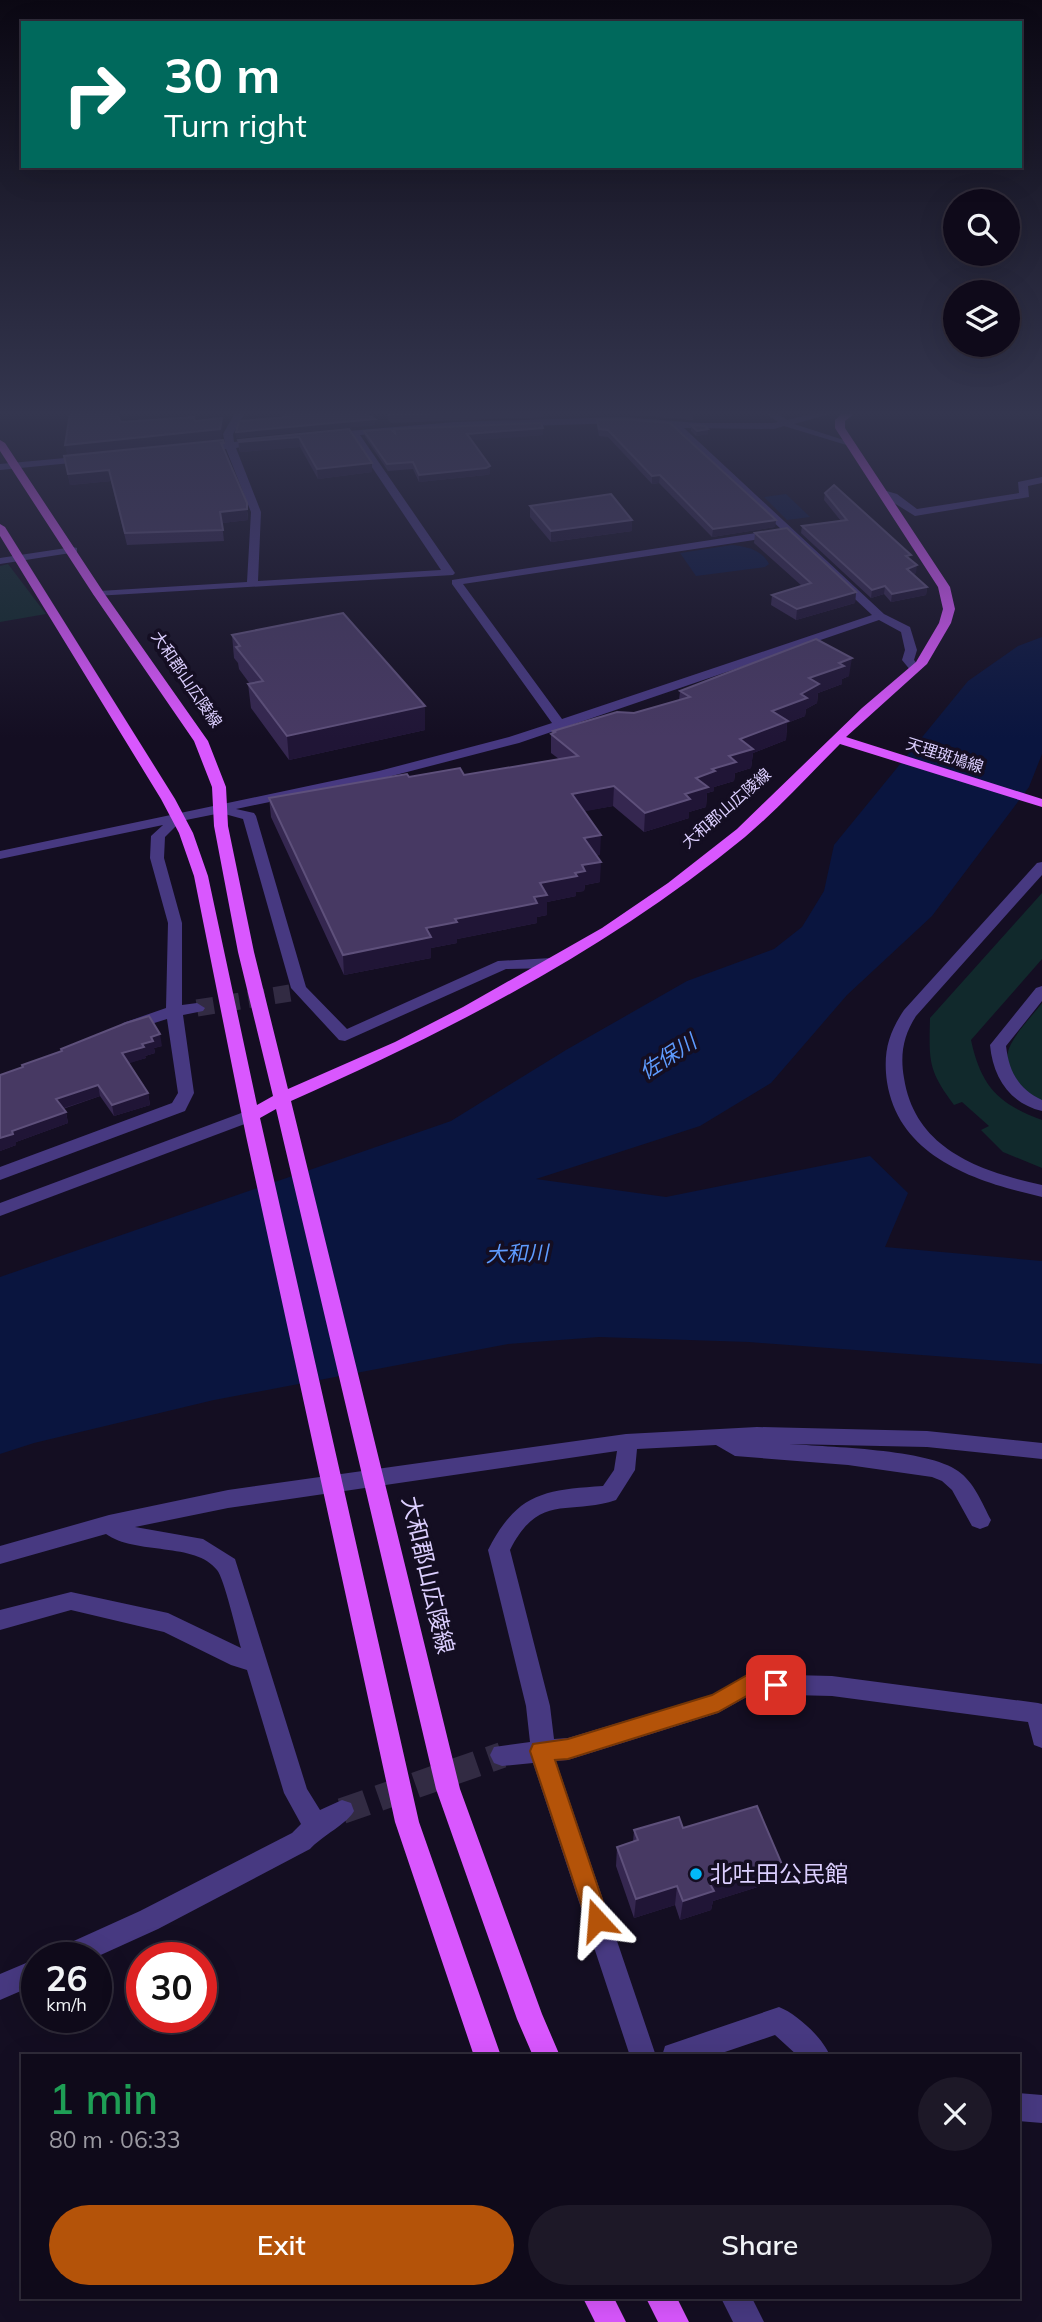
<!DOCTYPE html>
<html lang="en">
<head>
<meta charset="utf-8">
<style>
	body { margin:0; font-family:Mulish,"Noto Sans JP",sans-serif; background:#1d1827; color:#f1f3f6; height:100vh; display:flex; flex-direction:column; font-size:26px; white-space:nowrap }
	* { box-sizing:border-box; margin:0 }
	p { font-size:23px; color:#9b9aa2 }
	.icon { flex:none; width:38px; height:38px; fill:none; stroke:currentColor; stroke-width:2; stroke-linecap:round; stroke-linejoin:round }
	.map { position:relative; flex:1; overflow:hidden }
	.sheet { position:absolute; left:21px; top:2054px; width:999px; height:245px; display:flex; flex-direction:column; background:#0f0a1a; border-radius:0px; box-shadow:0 7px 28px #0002,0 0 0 2px #2f2b39 }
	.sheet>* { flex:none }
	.hud { position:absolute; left:21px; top:21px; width:1001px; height:147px; border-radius:0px; box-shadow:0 7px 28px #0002,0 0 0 2px #2f2b39; background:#00695c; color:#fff; overflow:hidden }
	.buttons { position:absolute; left:943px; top:189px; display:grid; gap:14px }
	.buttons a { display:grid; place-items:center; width:77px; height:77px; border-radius:50%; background:#0f0a1a; box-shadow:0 7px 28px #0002,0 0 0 2px #2f2b39; font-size:35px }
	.speed { position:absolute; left:21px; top:1942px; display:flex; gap:14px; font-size:35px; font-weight:700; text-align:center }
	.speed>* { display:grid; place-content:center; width:91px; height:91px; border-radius:50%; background:#0f0a1a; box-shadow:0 7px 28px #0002,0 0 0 2px #2f2b39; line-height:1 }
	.speed small { font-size:18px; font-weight:400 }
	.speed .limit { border:10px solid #d22; background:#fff; color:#111 }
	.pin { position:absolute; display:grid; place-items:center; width:60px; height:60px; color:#fff; margin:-30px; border-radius:14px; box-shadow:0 4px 10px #0006 }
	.me { position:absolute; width:77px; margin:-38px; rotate:341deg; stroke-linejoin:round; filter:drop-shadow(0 0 5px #0008) }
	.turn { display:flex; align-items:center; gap:24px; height:147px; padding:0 28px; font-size:32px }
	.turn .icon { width:91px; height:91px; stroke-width:2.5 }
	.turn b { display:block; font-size:49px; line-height:60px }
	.round { display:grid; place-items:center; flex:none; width:74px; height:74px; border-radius:37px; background:#1d1827 }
	.head { display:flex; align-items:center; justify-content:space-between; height:119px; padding:0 28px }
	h1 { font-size:42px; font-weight:600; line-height:52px; color:#1e9e55 }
	.primary-button { display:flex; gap:14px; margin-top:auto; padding:14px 28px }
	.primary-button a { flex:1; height:80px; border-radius:42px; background:#b45309; color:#fff; font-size:28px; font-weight:600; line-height:80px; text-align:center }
	.primary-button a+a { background:#1d1827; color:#f1f3f6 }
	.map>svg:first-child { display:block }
	.green { fill:#11292c }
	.water { fill:#0a153f }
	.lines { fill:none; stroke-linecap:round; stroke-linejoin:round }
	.minor-tunnel-far1 { stroke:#322b43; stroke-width:17; stroke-dasharray:17 9; stroke-linecap:butt }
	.minor-tunnel { stroke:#322b43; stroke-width:26; stroke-dasharray:26 13; stroke-linecap:butt }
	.minor { fill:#473981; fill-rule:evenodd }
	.major { fill:#d957fe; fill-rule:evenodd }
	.wall { fill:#352750 }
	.shaded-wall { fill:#201536 }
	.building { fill:#473963; stroke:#5e507b; stroke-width:2 }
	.route { fill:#b45309; stroke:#753606; stroke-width:2 }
	.poi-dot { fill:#02b9f8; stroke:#140e22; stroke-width:2.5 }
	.labels { text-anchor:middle; stroke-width:7; stroke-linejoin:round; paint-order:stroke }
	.far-street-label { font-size:16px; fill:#dccfff; stroke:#140e22 }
	.water-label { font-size:21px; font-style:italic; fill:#5e9bfe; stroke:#140e22 }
	.near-street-label { font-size:23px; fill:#dccfff; stroke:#140e22 }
	.near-poi-label { font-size:23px; fill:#dccfff; stroke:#140e22; text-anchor:start }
</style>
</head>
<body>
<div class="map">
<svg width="1042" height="2322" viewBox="0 0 1042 2322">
	<rect width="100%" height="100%" fill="#140e22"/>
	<g class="green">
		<path d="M8,564L46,614L0,622V566Z"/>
		<path d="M1042,893V959L971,1040C981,1086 998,1104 1042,1120V1168L1003,1152L981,1130L989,1126L962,1102L954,1105C928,1070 929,1062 930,1018Z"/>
		<path d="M1042,1003V1101C1020,1093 998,1069 1011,1044C1018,1030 1032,1016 1042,1003Z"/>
	</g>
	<g class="water">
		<path d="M786,494L810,517L787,520L764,497Z"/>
		<path d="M732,545C747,547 761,549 769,564L765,567L696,576L680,553Z"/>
		<path d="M1042,637V754L1029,787L932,916L847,995L771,1083L700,1126L536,1179L666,1197L870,1156L908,1193L885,1247L1042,1261V1364L749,1342L599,1337L508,1344L214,1400L34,1443L0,1454V1277L451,1121L566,1050L687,981L774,949L802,927L824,891L834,845L968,681L1018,646Z"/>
	</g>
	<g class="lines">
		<path class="minor-tunnel-far1" d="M197,1008L290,993"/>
		<path class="minor-tunnel" d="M342,1811L502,1755"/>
		<g class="minor">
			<path d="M235,413H245L233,434L234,442L261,439L266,442L236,448L261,512L258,581L441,570L351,436L327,438L324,437V433L455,422L623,417L699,423H774L778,422L765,413H777L787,420L815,413H833L794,424L853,443V447L784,426L774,429L684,428L884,614L910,627L917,650L914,660L921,668L911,671L902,660L905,650L901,632L879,620L519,743L380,779L236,809L254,813L256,816L306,987L347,1029L498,961L551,958L559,963L551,968L506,969L345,1041L339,1040L291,988L243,819L221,813L181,821L165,837L164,858L182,923V1005L197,1003L205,1008L203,1011L183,1015L194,1093L185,1111L0,1180V1167L172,1103L178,1093L167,1019L129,1031L121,1026L123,1023L166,1008L168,923L150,858L151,836L163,825L0,859V851L379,771L509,737L552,723L452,584V580L781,529L671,427L623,423L455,428L360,435L455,573L453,575L95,596L93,594L99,591L247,582L251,512L226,449L202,451L197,448L225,443L223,434ZM787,535L872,615L562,719L463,584Z"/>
			<path d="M87,456L92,459L91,461L0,470V464Z"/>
			<path d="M1042,477V483L1028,486L1029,497L915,516L878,493L883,490L897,494L917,509L1019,493L1018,482Z"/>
			<path d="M73,547L77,548V552L0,564V558Z"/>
			<path d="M1042,862V875L916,1016C903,1036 900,1055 904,1078C915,1149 979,1171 1042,1185V1197C977,1182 899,1158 887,1082C883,1053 888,1034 904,1010L1037,863Z"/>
			<path d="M1042,986V1001L1006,1046C1009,1071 1018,1089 1042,1100V1111C1009,1103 993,1077 990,1045L1036,988Z"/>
			<path d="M252,1109L261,1115L258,1119L0,1216V1203Z"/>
			<path d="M757,1427L927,1431L1042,1443V1459L927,1447L789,1444C829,1447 928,1449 958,1471C974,1482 982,1503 991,1520L988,1526L980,1529L972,1526L952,1490L942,1481L932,1477L848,1465L735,1456L716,1445L637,1449L635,1470L616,1500C569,1516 539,1492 510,1550L550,1706L554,1739L568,1738L712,1695L749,1674L832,1676L1038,1703L1042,1704V1748L1034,1745L1028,1722L832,1696L752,1694L718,1713L568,1760L556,1761L656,2056H630L533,1763L502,1766L494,1763L490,1755L494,1747L530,1742L526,1706L488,1550C517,1493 544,1490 603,1486L614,1470L617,1451L228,1508L135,1527L203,1539L235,1559L307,1789L320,1810L342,1800L351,1803L354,1811C349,1822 321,1837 310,1849L158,1929L94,1958H52L56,1949L140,1911L292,1833L301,1824L284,1793L247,1670L231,1665L164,1632L71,1610L0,1630V1610L71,1592L168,1613L241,1648C237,1634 224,1578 217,1570C196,1542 135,1555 106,1534L0,1564V1546L109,1515L228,1490L626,1434Z"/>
			<path d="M38,1958L37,1984L0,2000V1974Z"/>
			<path d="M779,2007C797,2014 823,2038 830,2056H798L775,2035L713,2056H662L665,2046Z"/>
			<path d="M1018,2093L1042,2095V2123L1018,2121Z"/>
			<path d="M721,2298H752L764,2322H733Z"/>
		</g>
		<g class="major">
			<path d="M843,413H855L845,421V428L950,587L955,609L951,623L927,664L846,737L1042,799V807L840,744C809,775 778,809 745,837C609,949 451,1030 291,1101L460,1789L542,2014L560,2056H533L517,2019L436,1789L276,1109L260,1118L419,1822L501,2056H474L395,1822L246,1136L194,876L179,833L161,799L0,536V524L5,527L175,799L193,833L208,876L257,1105L273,1096L238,952L214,826L212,787L194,741L93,594L0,451V440L5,443L104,593L208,741L226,787L228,826L254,952L288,1089L395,1042L463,1007L602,928L668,883L737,829L862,708L916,662L939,623L943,609L938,587L835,428V420Z"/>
			<path d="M583,2298H614L626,2322H595Z"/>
			<path d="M646,2298H677L689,2322H658Z"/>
		</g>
	</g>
	<g class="wall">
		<path d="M277,413H365L375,419V425L236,438L283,418Z"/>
		<path d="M386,413H544V417L390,423Z"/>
		<path d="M594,413H693V420L623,414L595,415Z"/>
		<path d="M597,420L776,520L775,527L712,537L659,483L652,484L608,437L599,436L597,427Z"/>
		<path d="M691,425L708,429V434L696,436L691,431Z"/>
		<path d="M543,428V435L472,440L490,466V474L486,475L419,482L413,469L388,471L365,437L364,431L394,432V429Z"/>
		<path d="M349,429L372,472L318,479L300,447L240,452L239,449L238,440Z"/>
		<path d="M225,452L248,514V520L222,523L224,541L127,545L111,481L70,485L64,456Z"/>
		<path d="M825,493L910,560L916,573L913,574L927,587L926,595L891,602L884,594L871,598L801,533L802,526L841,521L824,500Z"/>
		<path d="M530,506L632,531L551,542L530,517Z"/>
		<path d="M755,533L856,592L855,603L796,620L771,605L772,595L802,586L754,543Z"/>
		<path d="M232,635L425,730L289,760L251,708L248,684H250L239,669L238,663L234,658Z"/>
		<path d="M849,676L842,679V684L818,693L817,703L806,709L805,716L787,723L786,740L753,753L751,768L735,773L734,781L714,787V791L707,793L706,807L689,812V818L644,832L613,806L584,811L600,855H596L600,882L585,885L584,891L576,892V896L547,902V915L537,917V923L457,939V943L431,948V958L344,975L271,817L269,798L409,777L464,775L559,759L551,753V734L553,733V731L634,713L679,700L680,691Z"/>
		<path d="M162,1046L154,1048L155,1053L145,1056L146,1058L128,1063L148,1093L150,1105L114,1116L100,1096L63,1109L66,1112L68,1123L16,1142V1145L0,1151V1075L22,1068V1065L62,1051L61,1049Z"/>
		<path d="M683,1828L777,1881L713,1901L711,1910L680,1920L675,1905L634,1918L616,1866L617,1847L633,1842L634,1830Z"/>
	</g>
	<g class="shaded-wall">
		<path d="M222,418L223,428L221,440L67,455L65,445Z"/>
		<path d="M375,419V425L236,438V432Z"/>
		<path d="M543,428V435L467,441V434Z"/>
		<path d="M708,429V434L696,436L697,431Z"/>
		<path d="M299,437L300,447L240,452L239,442Z"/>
		<path d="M372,463V472L318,479L317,469Z"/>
		<path d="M490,466V474L486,475L419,482V475Z"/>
		<path d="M109,470L111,481L70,485L68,474Z"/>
		<path d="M660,475L659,483L652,484V476Z"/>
		<path d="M247,503L248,520L222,523L220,512Z"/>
		<path d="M632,520V531L551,542V531Z"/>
		<path d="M776,520L775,527L712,537L713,529Z"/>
		<path d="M917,565L916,573L906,576L907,569Z"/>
		<path d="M885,586L884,594L871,598L872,590Z"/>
		<path d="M927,587L926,595L891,602L892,594Z"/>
		<path d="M856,592L855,603L796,620L797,609Z"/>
		<path d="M852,658L849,676L842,679V684L818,693L817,703L806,709L805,716L787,723L786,740L753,753L751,768L735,773L734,781L714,787V791L707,793L706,807L689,812V818L644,832L645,813L685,794L696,778L712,769L729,756L740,739L772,711L801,694L809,678L839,663Z"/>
		<path d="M425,706V730L289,760L287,736Z"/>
		<path d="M614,786L613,806L571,814L572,794Z"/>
		<path d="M601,835L600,855L584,858V838Z"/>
		<path d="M601,862L600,882L585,885L584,891L576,892V896L547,902V915L537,917V923L457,939V943L431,948V958L344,975L343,955L455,919L534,897L540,883L575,873L582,865Z"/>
		<path d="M160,1034L162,1046L154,1048L155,1053L145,1056L146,1058L124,1065L122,1053L142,1044L151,1037Z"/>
		<path d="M98,1085L100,1096L58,1110L56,1099Z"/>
		<path d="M148,1093L150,1105L114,1116L112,1105Z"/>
		<path d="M66,1112L68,1123L16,1142V1145L0,1151V1138L12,1131Z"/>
		<path d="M781,1862L777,1881L713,1901L711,1910L680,1920L683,1901L710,1884Z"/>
		<path d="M677,1886L675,1905L634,1918L636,1899Z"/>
	</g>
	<g class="building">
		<path d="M70,413H116L121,422L194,417L195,421L222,418L220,429L65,445Z"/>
		<path d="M284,413H365L375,419L236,432L239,421L289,417Z"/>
		<path d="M389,413H436L389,415Z"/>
		<path d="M623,419L670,423L776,520L713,529L660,475L652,476L608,430L599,429L597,420Z"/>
		<path d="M541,423L543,428L467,434L490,466L486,468L419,475L413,462L387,464L364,431L390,429L395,433L394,429Z"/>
		<path d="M691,425L705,426L708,429L697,431Z"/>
		<path d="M349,429L372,463L317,469L299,437L239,442L238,440Z"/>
		<path d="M223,440L224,443H221L247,503V509L220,512L223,530L125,533L109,470L68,474L64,456Z"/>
		<path d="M834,485L911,555L906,556L917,565L907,569L927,587L892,594L885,586L872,590L802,526L847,520L825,493Z"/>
		<path d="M611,494L632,520L551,531L530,506Z"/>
		<path d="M787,528L856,592L797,609L772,595L811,583L755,533Z"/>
		<path d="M343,613L425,706L287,736L248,684L263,681L236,647L240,646L232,635Z"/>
		<path d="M816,639L852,658L839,663L844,666L809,678L819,684L801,694L807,698L772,711L788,721L740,739L753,749L729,756L736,762L712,769L715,771L696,778L708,787L685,794L690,799L645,813L614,786L572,794L601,835L584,838L601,862L582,865L585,871L575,873L577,876L540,883L547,895L534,897L537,903L455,919L457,922L426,928L431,937L343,955L269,798L407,774L409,777L460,768L464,775L578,756L551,734L555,732L553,731L617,712L634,713L690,697L680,691Z"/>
		<path d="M149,1016L160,1034L151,1037L153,1041L142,1044L144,1047L122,1053L148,1093L112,1105L98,1085L56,1099L66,1112L12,1131L13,1134L0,1138V1075L23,1067L22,1065L62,1051L61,1049L126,1023Z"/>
		<path d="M757,1806L781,1862L710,1884L714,1891L683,1901L677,1886L636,1899L617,1847L638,1840L634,1830L679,1817L683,1828Z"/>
	</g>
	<linearGradient id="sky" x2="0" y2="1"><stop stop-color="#0b0813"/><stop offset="0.56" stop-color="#34364f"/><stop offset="1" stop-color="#34364f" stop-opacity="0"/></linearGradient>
	<rect width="1042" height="738" fill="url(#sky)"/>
	<path class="route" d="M749,1674L784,1678L787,1685L784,1691L776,1694L752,1693L718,1712L568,1759L555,1760L609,1920L606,1928L597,1931L589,1928L530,1751L533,1744L568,1739L712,1695Z"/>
	<circle class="poi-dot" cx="696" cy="1874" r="7"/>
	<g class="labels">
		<g class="far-street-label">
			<text transform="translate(187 679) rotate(56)" y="6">大和郡山広陵線</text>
			<text transform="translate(945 755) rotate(18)" y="6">天理斑鳩線</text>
			<text transform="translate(726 808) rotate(-41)" y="6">大和郡山広陵線</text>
		</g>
		<g class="water-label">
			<text transform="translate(668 1057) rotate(-33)" y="7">佐保川</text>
			<text transform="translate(517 1254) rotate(-2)" y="7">大和川</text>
		</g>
		<g class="near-street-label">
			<text transform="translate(428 1575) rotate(77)" y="8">大和郡山広陵線</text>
		</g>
		<g class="near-poi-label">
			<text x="710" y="1882">北吐田公民館</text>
		</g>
	</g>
</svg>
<div class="buttons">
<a><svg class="icon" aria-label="search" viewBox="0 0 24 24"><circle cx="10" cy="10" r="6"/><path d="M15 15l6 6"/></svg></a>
<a><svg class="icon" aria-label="layers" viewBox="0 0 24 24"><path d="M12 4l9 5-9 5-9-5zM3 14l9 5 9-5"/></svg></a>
</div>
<div class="speed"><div>26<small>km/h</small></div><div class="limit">30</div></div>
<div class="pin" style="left:776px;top:1685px;background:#d93025"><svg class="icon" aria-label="arrive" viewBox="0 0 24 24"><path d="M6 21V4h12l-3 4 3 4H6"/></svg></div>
<svg class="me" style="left:597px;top:1920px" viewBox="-20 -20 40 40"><path d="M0-17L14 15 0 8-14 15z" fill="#b45309" stroke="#fff" stroke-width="4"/></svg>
<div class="hud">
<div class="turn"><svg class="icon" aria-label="right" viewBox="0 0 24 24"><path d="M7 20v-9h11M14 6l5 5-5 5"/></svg><div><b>30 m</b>Turn right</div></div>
</div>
<section class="sheet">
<div class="head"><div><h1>1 min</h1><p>80 m · 06:33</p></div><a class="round"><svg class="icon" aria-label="close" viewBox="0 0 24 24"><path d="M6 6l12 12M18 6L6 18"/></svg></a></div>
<div class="primary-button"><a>Exit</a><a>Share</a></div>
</section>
</div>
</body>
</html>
